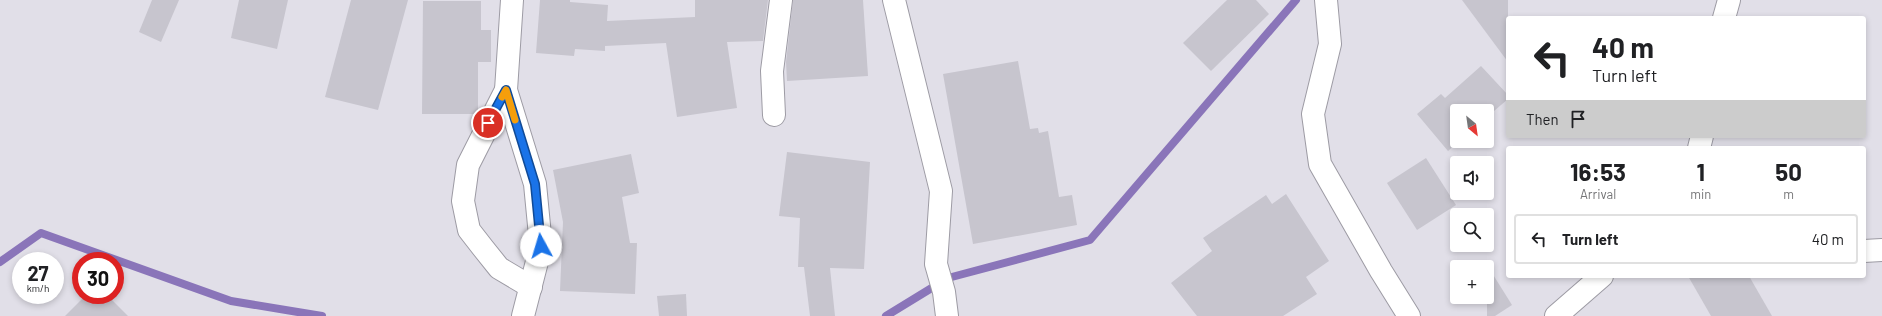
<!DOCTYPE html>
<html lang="en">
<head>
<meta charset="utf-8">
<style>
	body { margin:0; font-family:Barlow,sans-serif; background:#f2f2f2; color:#202124; height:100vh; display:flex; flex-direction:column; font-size:15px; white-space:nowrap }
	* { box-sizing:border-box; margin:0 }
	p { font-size:13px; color:#757577 }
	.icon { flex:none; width:22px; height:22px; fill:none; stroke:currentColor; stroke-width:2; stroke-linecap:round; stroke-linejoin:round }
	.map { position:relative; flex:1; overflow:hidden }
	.panel { position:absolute; left:1506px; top:146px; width:360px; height:132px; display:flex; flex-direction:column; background:#fff; border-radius:4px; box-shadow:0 2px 6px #0003 }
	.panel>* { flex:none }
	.top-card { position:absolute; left:1506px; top:16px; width:360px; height:122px; border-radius:4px; box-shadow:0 2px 6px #0003; background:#fff; color:#202124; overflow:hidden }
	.needle { width:26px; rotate:151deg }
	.controls { position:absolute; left:1450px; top:104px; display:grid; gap:8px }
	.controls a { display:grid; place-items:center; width:44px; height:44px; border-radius:4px; background:#fff; box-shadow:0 2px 6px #0003; font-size:20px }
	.speed { position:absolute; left:12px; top:252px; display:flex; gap:8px; font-size:20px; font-weight:700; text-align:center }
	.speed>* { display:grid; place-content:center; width:52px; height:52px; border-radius:50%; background:#fff; box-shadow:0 2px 6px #0003; line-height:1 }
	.speed small { font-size:10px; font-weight:400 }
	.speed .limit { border:6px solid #d22; background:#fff; color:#111 }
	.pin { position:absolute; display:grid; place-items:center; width:34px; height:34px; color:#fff; margin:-17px; border:2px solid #fff; border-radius:50%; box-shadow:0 1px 4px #0007 }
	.me { position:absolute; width:44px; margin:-22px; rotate:354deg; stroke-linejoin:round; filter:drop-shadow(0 0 3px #0008) }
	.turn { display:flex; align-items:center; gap:14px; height:84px; padding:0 20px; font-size:18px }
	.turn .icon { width:52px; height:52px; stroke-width:2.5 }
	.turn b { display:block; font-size:28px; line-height:34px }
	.then { display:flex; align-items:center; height:38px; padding:0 20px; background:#0003; gap:8px; font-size:15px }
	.eta { display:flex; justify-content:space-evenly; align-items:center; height:68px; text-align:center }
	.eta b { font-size:24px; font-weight:700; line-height:28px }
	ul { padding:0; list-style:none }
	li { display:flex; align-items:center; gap:12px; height:50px; margin:0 8px 6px; padding:0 12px; border:2px solid #e0e0e0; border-radius:4px }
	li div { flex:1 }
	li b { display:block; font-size:15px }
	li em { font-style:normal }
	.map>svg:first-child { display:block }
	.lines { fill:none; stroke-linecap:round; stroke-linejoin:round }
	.stream { stroke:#8a75b9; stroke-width:8 }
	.building { fill:#c7c5ce }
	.minor-casing { stroke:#9d9ba4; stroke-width:24 }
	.minor { stroke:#fff; stroke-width:22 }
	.route-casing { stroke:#114b97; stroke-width:10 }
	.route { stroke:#1a73e8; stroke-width:7 }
	.slow { stroke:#f59e0b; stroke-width:7 }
</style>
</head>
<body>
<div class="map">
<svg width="1882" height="316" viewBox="0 0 1882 316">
	<rect width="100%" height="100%" fill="#e1dfe8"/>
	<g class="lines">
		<g class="stream">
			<path d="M0,262L41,233L231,301L322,316"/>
			<path d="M886,316L948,278L1090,240L1296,0"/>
		</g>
	</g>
	<g class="building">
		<path d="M152,0H179L161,42L139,32Z"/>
		<path d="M239,0H288L277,49L231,38Z"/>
		<path d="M351,0H408L378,110L325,97Z"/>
		<path d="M540,0H570V2L608,5L607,21L695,17V0H768L763,41L727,42L737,108L677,117L666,43L605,46V51L575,49L574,56L536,53Z"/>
		<path d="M793,0H863L868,76L787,81L786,62Z"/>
		<path d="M1227,0H1256L1269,14L1211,71L1183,43Z"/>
		<path d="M1462,0H1508V62Z"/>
		<path d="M423,1H481V30H491V62H478V114H422Z"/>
		<path d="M1018,61L1030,129L1038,128L1039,133L1048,131L1059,197L1072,195L1077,225L973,244L943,74Z"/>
		<path d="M1481,66L1508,95V99L1487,117V111H1457V141H1459L1448,151L1417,114L1441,94L1445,98Z"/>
		<path d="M787,152L870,162L864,269L830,268L835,316H810L804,267H798L800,218L779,216Z"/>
		<path d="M631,154L639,193L622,197L630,243H637L635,294L560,291L563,222L553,170Z"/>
		<path d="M1426,158L1456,205L1417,230L1387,183Z"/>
		<path d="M1286,194L1329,261L1306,277L1317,294L1283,316H1197L1171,283L1212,251L1203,238L1266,195L1272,204Z"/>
		<path d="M1487,265L1512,305L1495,316H1487Z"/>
		<path d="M1688,276H1749L1772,316H1711Z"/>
		<path d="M686,294L687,316H659L657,296Z"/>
		<path d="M86,295H107L128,316H65Z"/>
	</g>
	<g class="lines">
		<defs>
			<g id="minor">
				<path d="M512,0L506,90L535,184L541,246L523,316"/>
				<path d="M894,0L941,191L936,264L944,292L947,316"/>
				<path d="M1326,0L1330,44L1313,114L1320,164L1381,271L1409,316"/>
				<path d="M1724,18L1729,0"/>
				<path d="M506,90L468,165L463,201L469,230L483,248L499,268L531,287"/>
				<path d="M774,115L772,71L781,0"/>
				<path d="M1699,148L1702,136"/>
				<path d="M1864,251L1882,250"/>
				<path d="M1556,316L1602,276"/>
			</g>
		</defs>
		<use href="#minor" class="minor-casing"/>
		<use href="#minor" class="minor"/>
	</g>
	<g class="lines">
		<defs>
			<path id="route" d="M488,123L506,90L535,184L541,246"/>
		</defs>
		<use href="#route" class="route-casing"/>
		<use href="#route" class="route"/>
		<path class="slow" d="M502,97L506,90L515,120"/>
	</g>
</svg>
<div class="controls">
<a><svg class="needle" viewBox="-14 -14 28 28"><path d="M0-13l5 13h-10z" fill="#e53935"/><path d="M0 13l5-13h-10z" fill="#757577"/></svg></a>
<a><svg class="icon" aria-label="sound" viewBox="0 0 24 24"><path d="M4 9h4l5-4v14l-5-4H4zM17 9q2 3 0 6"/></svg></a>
<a><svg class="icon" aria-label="search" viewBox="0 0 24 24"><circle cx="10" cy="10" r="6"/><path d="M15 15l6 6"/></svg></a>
<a>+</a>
</div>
<div class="speed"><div>27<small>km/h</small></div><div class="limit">30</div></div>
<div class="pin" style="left:488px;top:123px;background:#d93025"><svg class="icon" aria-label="arrive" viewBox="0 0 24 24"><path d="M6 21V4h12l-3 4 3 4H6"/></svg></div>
<svg class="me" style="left:541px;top:246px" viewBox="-20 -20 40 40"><circle r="19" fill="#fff"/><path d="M0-13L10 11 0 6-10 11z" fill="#1a73e8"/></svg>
<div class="top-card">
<div class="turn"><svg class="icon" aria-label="left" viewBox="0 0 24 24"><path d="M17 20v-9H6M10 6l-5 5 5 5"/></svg><div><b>40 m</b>Turn left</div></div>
<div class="then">Then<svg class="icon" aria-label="arrive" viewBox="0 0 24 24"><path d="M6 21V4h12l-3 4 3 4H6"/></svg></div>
</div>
<section class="panel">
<div class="eta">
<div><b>16:53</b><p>Arrival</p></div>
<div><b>1</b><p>min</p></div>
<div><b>50</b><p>m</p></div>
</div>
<ul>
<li><svg class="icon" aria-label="left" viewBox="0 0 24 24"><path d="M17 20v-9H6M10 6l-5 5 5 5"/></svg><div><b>Turn left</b></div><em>40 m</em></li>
</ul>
</section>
</div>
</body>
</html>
